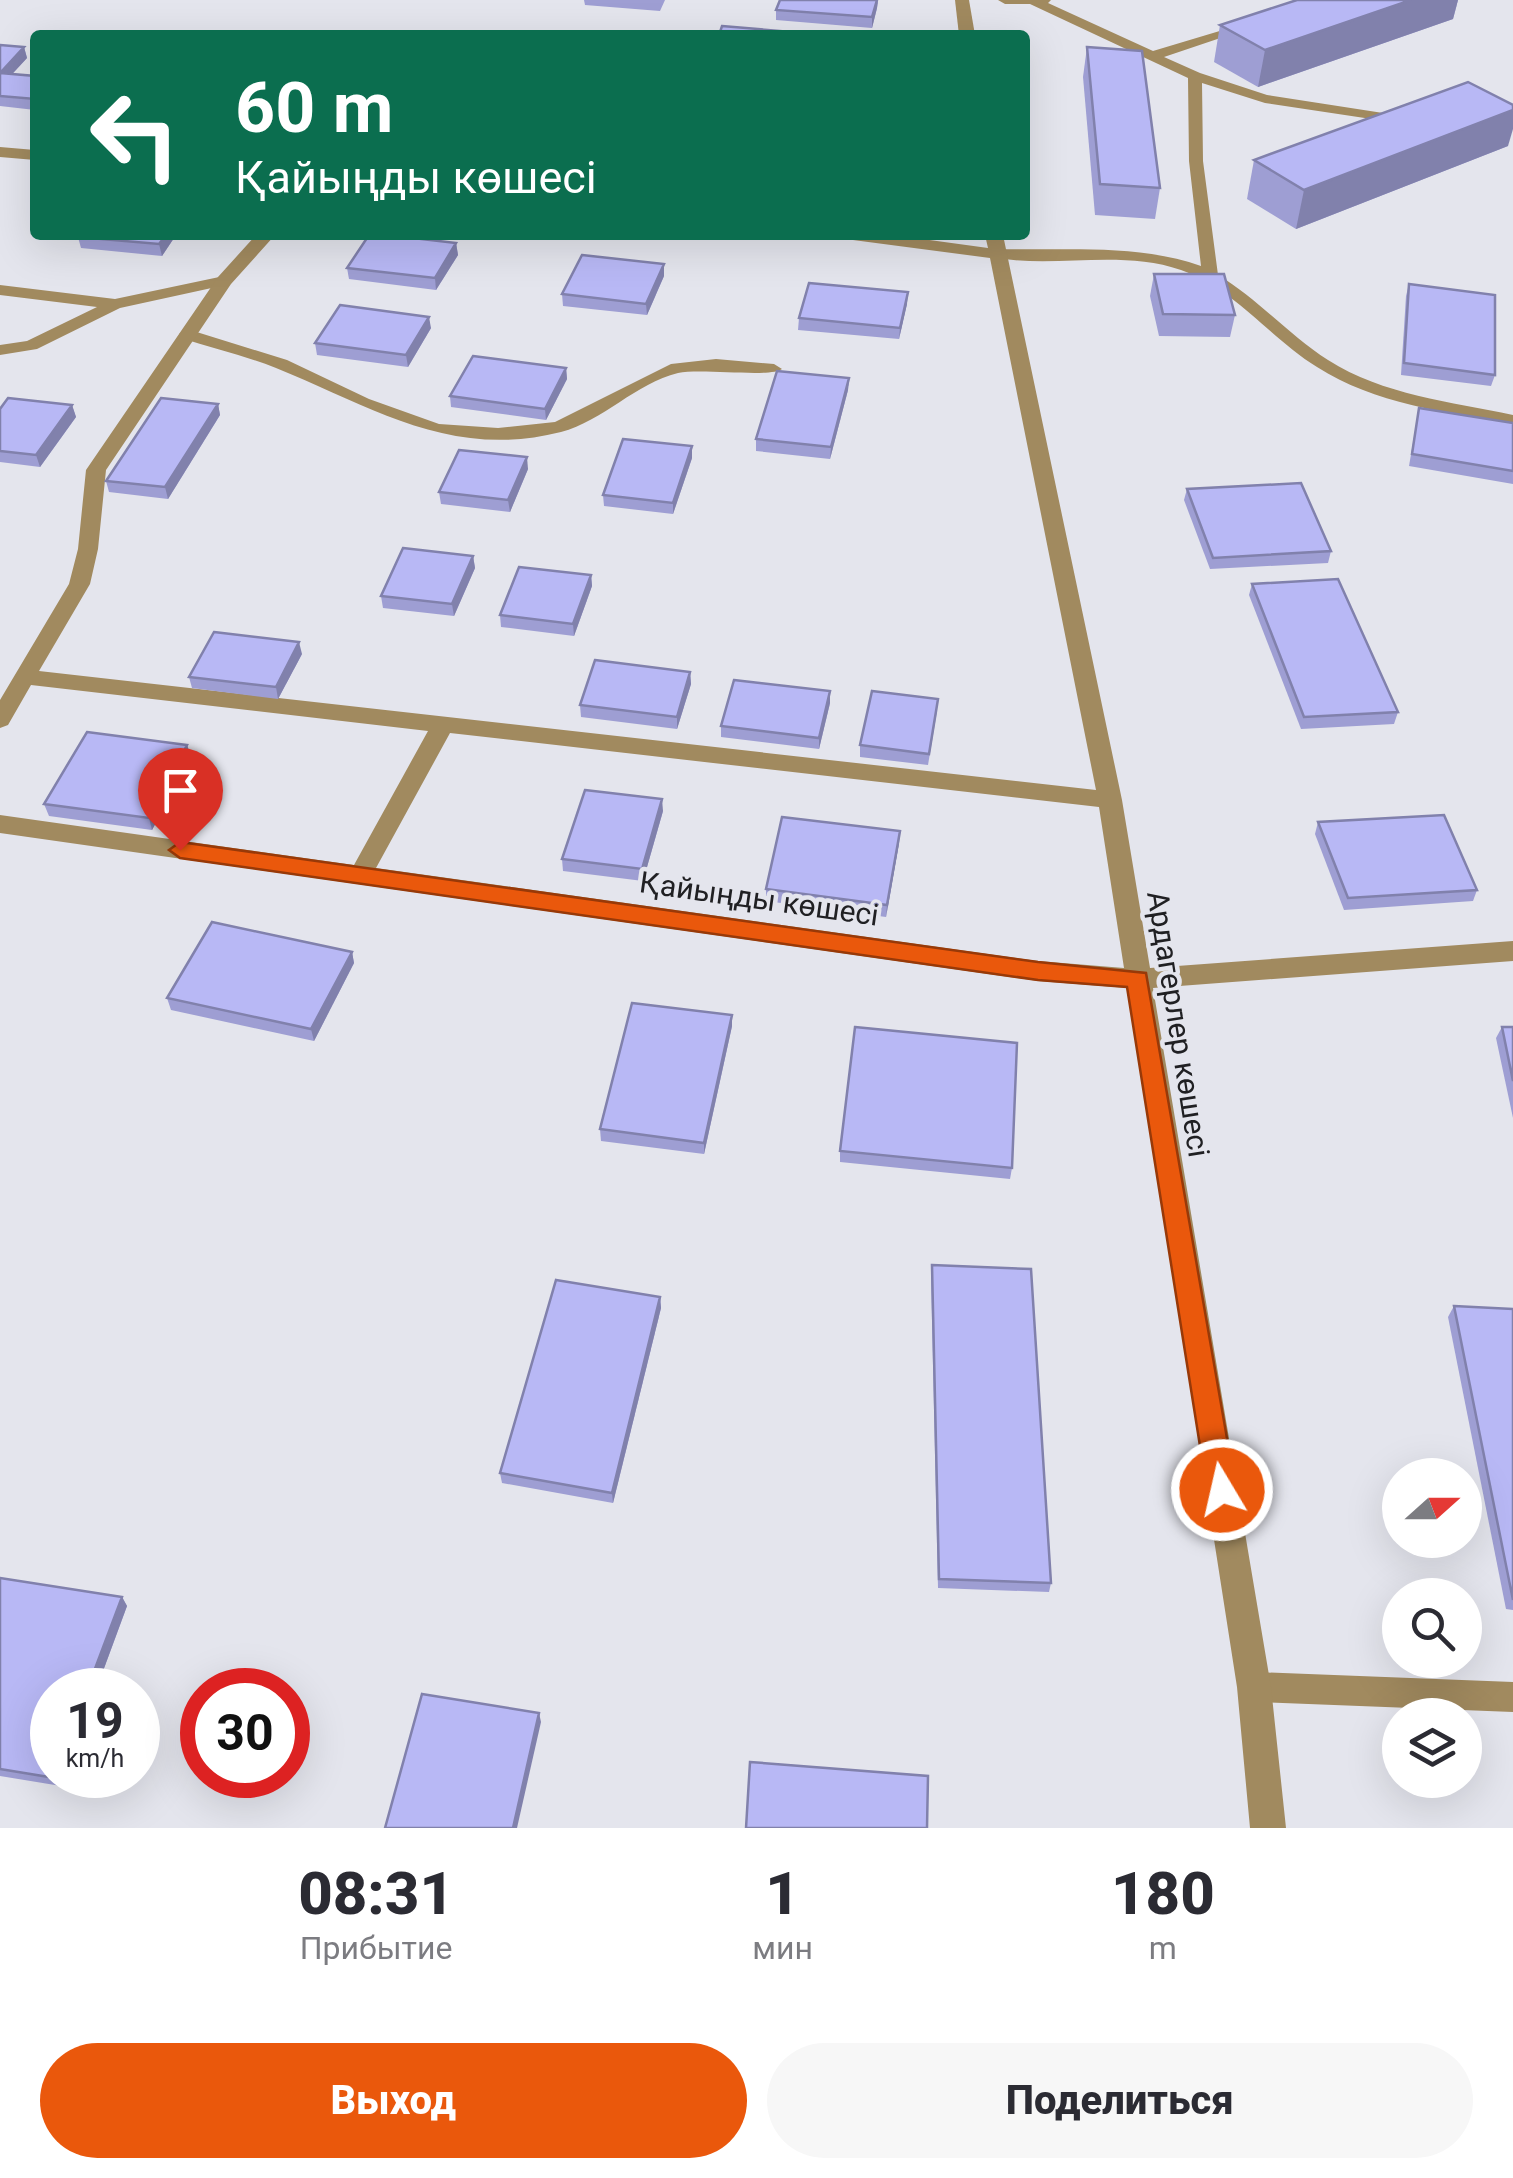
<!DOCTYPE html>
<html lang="ru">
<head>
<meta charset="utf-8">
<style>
	body { margin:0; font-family:Roboto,sans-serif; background:#f7f7f7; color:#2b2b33; height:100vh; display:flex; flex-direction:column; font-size:38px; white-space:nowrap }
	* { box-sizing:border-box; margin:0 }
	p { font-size:32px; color:#7c7c81 }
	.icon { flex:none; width:55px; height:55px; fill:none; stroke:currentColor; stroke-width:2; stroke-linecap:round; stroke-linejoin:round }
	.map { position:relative; height:1828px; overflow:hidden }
	.panel { display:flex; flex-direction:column; background:#fff; flex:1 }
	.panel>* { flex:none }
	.hud { position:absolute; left:30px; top:30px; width:1000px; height:210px; border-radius:10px; box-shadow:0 10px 40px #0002; background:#0b6e4f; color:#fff; overflow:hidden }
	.needle { width:65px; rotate:69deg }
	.fabs { position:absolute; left:1382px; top:1458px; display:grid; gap:20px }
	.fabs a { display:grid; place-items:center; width:100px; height:100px; border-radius:50%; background:#fff; box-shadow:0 10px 40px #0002; font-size:50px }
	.speed { position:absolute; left:30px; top:1668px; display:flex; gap:20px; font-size:50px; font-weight:700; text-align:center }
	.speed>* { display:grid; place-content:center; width:130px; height:130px; border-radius:50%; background:#fff; box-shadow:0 10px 40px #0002; line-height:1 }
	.speed small { font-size:25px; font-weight:400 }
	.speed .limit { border:15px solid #d22; background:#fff; color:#111 }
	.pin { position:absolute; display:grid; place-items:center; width:85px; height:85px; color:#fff; margin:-102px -42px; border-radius:50% 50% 50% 0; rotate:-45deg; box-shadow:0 0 10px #0007 }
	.pin .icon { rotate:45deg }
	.me { position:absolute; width:110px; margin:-55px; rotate:351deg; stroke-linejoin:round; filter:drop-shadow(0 0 8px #0008) }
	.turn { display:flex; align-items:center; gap:35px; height:210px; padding:0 40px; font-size:45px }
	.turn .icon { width:130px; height:130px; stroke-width:2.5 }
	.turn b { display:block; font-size:70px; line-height:85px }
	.eta { display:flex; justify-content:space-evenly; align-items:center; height:170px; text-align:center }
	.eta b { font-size:60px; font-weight:800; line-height:70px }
	.primary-button { display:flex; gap:20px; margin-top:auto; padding:20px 40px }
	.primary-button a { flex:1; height:115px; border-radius:60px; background:#ea580c; color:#fff; font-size:40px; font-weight:800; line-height:115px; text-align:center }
	.primary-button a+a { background:#f7f7f7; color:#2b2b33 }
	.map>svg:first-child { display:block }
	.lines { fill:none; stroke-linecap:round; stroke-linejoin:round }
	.lane { fill:#a18a5f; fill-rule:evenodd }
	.street { fill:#a18a5f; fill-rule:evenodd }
	.wall { fill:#9e9ed3 }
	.shaded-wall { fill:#8181ac }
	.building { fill:#b8b8f5; stroke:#8181ac; stroke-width:2.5 }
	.route { fill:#ea580c; stroke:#983908; stroke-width:2.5 }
	.labels { text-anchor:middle; stroke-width:9; stroke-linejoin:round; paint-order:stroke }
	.street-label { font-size:30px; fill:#202023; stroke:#e4e5ed }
</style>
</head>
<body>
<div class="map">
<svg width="1513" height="1828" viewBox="0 0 1513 1828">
	<rect width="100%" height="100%" fill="#e4e5ed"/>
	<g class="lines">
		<g class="lane">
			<path d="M998,0H1051L1048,3L1153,51L1253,21V27L1164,57L1200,73L1267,95L1383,113V119L1378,120L1265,103L1202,83L1203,161L1218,275C1258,299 1289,335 1328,360C1383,395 1451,402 1513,415V425C1447,412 1374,404 1317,367C1270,338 1234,288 1181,270C1120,249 1053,269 991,257L989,254L997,249C1064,251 1136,243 1201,266L1189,161L1188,78L1030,4H1005Z"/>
			<path d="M224,276L230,278V284L120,308L37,349L0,355V345L27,341L97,307L0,295V285L115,299Z"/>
			<path d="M187,329L287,360L369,399L439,424L498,428L555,422L671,364L716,359L774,364L782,369C771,378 702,368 678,373C636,383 603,421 561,432C451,460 372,407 276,368C246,356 212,348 181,338L179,334Z"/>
			<path d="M1254,1672L1513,1682V1712L1254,1702L1243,1698L1239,1687L1243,1676Z"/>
		</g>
		<g class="street">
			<path d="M955,0H969L975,35H959Z"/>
			<path d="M0,147L35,150V160L0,157Z"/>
			<path d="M256,235H275L231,284L106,470L98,549L90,584L39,671L1096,790L990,258L853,240L844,235H893L988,248L985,235H1003L1122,800L1150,968L1513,941V961L1153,988L1271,1687L1286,1828H1250L1237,1687L1128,988L1038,981L0,833V815L354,865L428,731L31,685L8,725L0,728V700L69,584L78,549L86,470L218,277ZM450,733L1099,807L1124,968L1038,961L376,868Z"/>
		</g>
	</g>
	<g class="wall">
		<path d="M584,0H665L660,11L585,5Z"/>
		<path d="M878,0L877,8L872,28L776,20V10Z"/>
		<path d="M1297,0H1458L1453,19L1258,87L1214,62L1220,25Z"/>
		<path d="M0,45L24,47L27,58L12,74L35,76V110L0,106Z"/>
		<path d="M1087,47L1160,188L1155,219L1095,215L1083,77Z"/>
		<path d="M1508,146L1296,229L1247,199L1254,160Z"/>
		<path d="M80,235H176L162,256L81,248L78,237Z"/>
		<path d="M456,243L458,255L436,290L349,279L347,268Z"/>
		<path d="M1154,274L1235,315L1230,337L1159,336L1150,296Z"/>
		<path d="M664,276L647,315L563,306L562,294Z"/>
		<path d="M1409,284L1495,375L1491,386L1401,375L1406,296Z"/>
		<path d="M907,304L899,339L798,330L799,318Z"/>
		<path d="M431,328L408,367L317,355L315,343Z"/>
		<path d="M566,368L567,379L546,420L451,407L450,396Z"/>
		<path d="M849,378L848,390L830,459L756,451V439Z"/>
		<path d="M218,404L220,415L168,499L109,492L106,481Z"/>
		<path d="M72,405L76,417L40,467L0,462V409Z"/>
		<path d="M1419,408L1513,423V484L1409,466Z"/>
		<path d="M692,458L673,514L604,506L603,495Z"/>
		<path d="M528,469L510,512L441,504L439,492Z"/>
		<path d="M1187,489L1331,551L1328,563L1210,569L1184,500Z"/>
		<path d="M473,556L475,568L454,616L383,608L381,596Z"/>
		<path d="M591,575L592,586L574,636L501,627L500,615Z"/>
		<path d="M1252,584L1398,712L1394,724L1301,729L1249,595Z"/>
		<path d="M302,654L278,699L192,688L189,677Z"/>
		<path d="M690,672L691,684L677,729L581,717L580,705Z"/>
		<path d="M830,691V703L819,749L721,737V726Z"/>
		<path d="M937,711L928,765L860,757V745Z"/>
		<path d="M187,745L191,757L152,830L49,816L44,804Z"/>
		<path d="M663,811L643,881L563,871L562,859Z"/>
		<path d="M1318,822L1477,890L1473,901L1344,910L1315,834Z"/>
		<path d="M899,843L886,917L766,901V889Z"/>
		<path d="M352,952L354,963L314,1041L171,1010L167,998Z"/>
		<path d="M732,1015V1026L704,1154L601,1141L600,1129Z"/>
		<path d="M1502,1027H1513V1118L1496,1038Z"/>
		<path d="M840,1151L1012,1168L1010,1179L840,1162Z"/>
		<path d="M932,1265L1051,1583L1049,1592L938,1588L931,1276Z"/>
		<path d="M660,1297L661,1308L613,1503L502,1483L500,1473Z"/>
		<path d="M1454,1306L1513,1309V1610L1506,1609L1448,1317Z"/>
		<path d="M0,1578L122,1597L127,1606L96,1690H52V1775H65L61,1786L0,1776Z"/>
	</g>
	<g class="shaded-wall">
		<path d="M878,0L877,8L872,28V17Z"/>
		<path d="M1411,0H1458L1453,19L1258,87L1265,50Z"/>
		<path d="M24,47L27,58L3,84L0,73Z"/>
		<path d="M1513,110V129L1508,146L1296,229L1304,190Z"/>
		<path d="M166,235H176L162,256L159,244Z"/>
		<path d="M456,243L458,255L436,290L435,278Z"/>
		<path d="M664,264V276L647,315L646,304Z"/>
		<path d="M908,292L907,304L899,339L900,328Z"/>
		<path d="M429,317L431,328L408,367L406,355Z"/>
		<path d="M566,368L567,379L546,420L545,409Z"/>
		<path d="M849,378L848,390L830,459L831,447Z"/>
		<path d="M218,404L220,415L168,499L165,487Z"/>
		<path d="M72,405L76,417L40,467L36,455Z"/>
		<path d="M692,446V458L673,514V503Z"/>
		<path d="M527,457L528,469L510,512L508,500Z"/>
		<path d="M473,556L475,568L454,616L452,604Z"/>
		<path d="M591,575L592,586L574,636L573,624Z"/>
		<path d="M299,642L302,654L278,699L276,687Z"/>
		<path d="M690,672L691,684L677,729V717Z"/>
		<path d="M830,691V703L819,749V738Z"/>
		<path d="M187,745L191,757L152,830L149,818Z"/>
		<path d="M662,799L663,811L643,881L642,869Z"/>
		<path d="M900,831L899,843L886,917L887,905Z"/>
		<path d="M352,952L354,963L314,1041L311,1029Z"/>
		<path d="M732,1015V1026L704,1154V1143Z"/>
		<path d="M660,1297L661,1308L613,1503L612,1493Z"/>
		<path d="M122,1597L127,1606L96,1690H87Z"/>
		<path d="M539,1713L541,1722L517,1828H513Z"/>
		<path d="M56,1775H65L61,1786L55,1778Z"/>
	</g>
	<g class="building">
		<path d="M780,0H877L872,17L776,10Z"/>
		<path d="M1297,0H1411L1265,50L1220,25Z"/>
		<path d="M722,26L781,31L780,35H719Z"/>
		<path d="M0,45L24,47L0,73L35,76V99L0,96Z"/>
		<path d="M1087,47L1142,51L1160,188L1100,184Z"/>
		<path d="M1468,82L1513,105V110L1304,190L1254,160Z"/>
		<path d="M80,235H166L159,244L78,237Z"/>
		<path d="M369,235H387L456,243L435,278L347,268Z"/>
		<path d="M582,255L664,264L646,304L562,294Z"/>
		<path d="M1154,274H1224L1235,315L1163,314Z"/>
		<path d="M809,283L908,292L900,328L799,318Z"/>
		<path d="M1409,284L1495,295V375L1404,363Z"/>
		<path d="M340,305L429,317L406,355L315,343Z"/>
		<path d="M473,356L566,368L545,409L450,396Z"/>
		<path d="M777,371L849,378L831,447L756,439Z"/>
		<path d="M8,398L72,405L36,455L0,451V409Z"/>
		<path d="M161,398L218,404L165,487L106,481Z"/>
		<path d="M1419,408L1513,423V471L1412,454Z"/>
		<path d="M623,439L692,446L673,503L603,495Z"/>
		<path d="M459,450L527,457L508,500L439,492Z"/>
		<path d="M1301,483L1331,551L1213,558L1187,489Z"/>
		<path d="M403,548L473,556L452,604L381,596Z"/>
		<path d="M519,567L591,575L573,624L500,615Z"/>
		<path d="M1338,579L1398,712L1304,717L1252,584Z"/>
		<path d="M214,632L299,642L276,687L189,677Z"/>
		<path d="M595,660L690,672L677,717L580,705Z"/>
		<path d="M734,680L830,691L819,738L721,726Z"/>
		<path d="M872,691L938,699L929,754L860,745Z"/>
		<path d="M87,732L187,745L149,818L44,804Z"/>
		<path d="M585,790L662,799L642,869L562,859Z"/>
		<path d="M1444,815L1477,890L1348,898L1318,822Z"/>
		<path d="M782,817L900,831L887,905L766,889Z"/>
		<path d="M212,922L352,952L311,1029L167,998Z"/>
		<path d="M632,1003L732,1015L704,1143L600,1129Z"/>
		<path d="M855,1027L1017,1043L1012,1168L840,1151Z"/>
		<path d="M1502,1027H1513V1081Z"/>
		<path d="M932,1265L1031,1269L1051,1583L939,1579Z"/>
		<path d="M556,1280L660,1297L612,1493L500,1473Z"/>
		<path d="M1454,1306L1513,1309V1600Z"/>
		<path d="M0,1578L122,1597L87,1690H52V1775H56L55,1778L0,1769Z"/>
		<path d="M422,1694L539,1713L513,1828H385Z"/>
		<path d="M750,1762L928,1776L927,1828H746Z"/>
	</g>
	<path class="route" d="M180,842L1038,962L1146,973L1236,1490L1232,1500L1222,1504L1211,1500L1207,1490L1127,987L1038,980L180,858L169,850Z"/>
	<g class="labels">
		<g class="street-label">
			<text transform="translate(759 899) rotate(8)" y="10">Қайыңды көшесі</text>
			<text transform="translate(1178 1024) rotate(81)" y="10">Ардагерлер көшесі</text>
		</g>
	</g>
</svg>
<div class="fabs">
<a><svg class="needle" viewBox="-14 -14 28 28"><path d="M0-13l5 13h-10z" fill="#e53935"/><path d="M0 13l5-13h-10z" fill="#7c7c81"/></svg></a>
<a><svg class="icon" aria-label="search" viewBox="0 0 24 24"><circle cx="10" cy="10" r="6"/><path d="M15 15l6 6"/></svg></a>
<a><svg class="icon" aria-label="layers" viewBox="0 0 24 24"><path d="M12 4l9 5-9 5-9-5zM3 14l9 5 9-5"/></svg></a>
</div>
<div class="speed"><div>19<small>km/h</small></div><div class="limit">30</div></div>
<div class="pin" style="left:180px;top:850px;background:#d93025"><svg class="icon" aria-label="arrive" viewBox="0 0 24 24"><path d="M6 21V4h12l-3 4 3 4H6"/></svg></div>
<svg class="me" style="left:1222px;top:1490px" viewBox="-20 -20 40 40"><circle r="17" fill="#ea580c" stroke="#fff" stroke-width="3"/><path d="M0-11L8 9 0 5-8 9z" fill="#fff"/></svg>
<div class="hud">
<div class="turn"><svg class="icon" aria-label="left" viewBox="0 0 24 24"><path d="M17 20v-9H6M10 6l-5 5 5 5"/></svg><div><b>60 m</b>Қайыңды көшесі</div></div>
</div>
</div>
<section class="panel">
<div class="eta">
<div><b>08:31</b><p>Прибытие</p></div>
<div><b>1</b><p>мин</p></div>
<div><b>180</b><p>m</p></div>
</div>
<div class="primary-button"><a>Выход</a><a>Поделиться</a></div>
</section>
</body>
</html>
